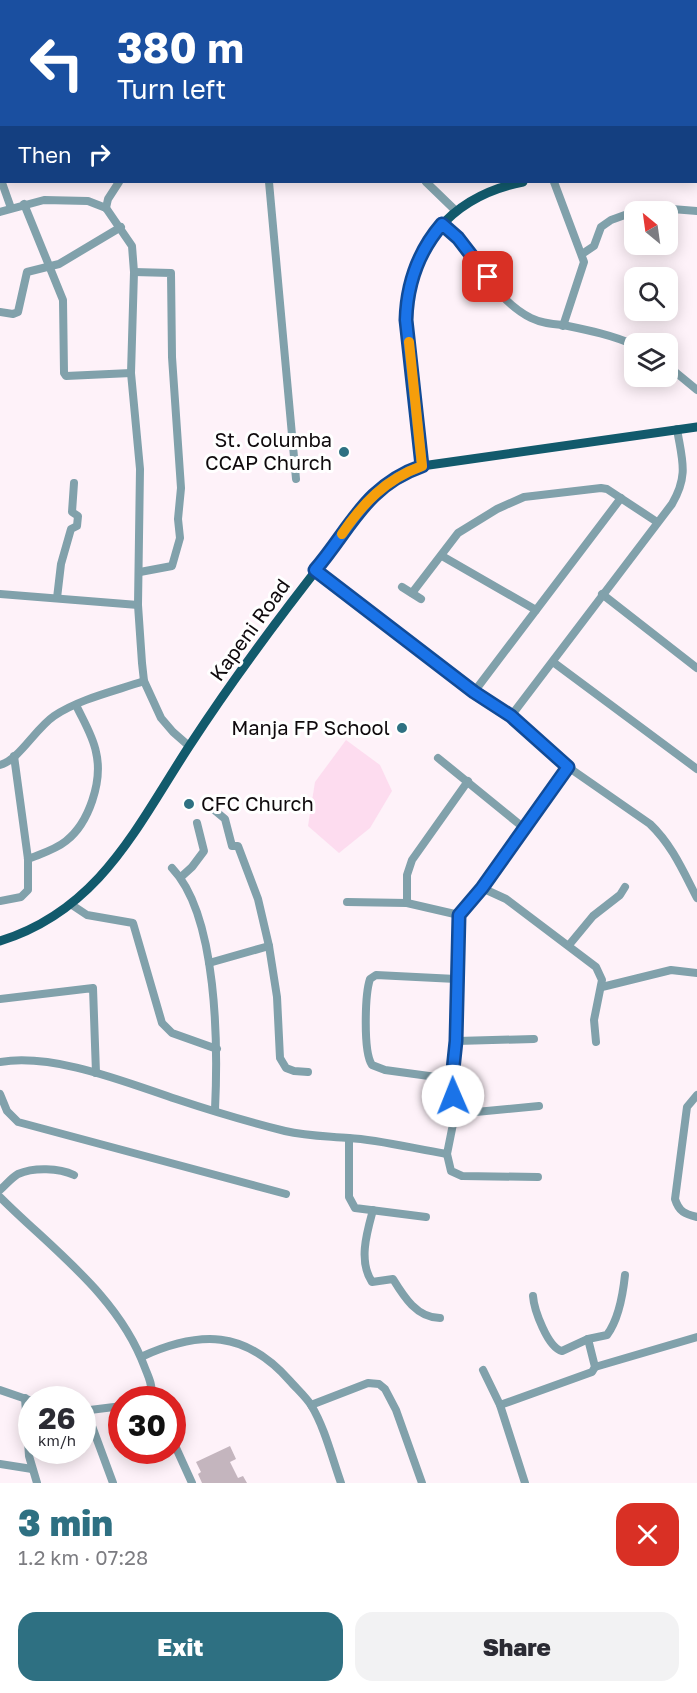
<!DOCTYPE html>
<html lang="en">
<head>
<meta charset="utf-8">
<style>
	body { margin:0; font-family:"Golos Text",sans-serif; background:#f2f2f3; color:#2b2b33; height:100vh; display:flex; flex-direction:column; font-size:22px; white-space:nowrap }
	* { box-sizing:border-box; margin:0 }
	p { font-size:20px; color:#7c7c81 }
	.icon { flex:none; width:33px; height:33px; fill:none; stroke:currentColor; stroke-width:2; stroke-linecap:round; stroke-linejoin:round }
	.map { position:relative; height:1483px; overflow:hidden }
	.panel { display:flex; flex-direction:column; background:#fff; flex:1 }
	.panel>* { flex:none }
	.banner { position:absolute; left:0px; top:0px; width:698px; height:183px; box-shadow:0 3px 15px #0003; background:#1a4fa0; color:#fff; overflow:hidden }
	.needle { width:39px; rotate:331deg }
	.buttons { position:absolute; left:624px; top:201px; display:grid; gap:12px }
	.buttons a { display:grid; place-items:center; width:54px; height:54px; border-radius:12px; background:#fff; box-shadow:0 3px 15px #0003; font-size:30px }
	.speed { position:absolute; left:18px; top:1386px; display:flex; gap:12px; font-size:30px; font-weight:700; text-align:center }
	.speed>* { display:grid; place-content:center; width:78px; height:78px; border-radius:50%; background:#fff; box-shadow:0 3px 15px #0003; line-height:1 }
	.speed small { font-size:15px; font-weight:400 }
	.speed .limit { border:9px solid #d22; background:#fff; color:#111 }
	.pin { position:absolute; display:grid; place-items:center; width:51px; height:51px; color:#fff; margin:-26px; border-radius:12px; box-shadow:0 3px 9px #0006 }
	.me { position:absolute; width:66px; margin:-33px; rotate:359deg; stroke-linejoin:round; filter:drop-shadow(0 0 4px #0008) }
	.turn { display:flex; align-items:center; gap:21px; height:126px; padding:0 18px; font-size:27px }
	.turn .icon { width:78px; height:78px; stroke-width:2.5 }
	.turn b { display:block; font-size:42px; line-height:51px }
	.then { display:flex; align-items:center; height:57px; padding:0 18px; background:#0003; gap:12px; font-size:22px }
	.round { display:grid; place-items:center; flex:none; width:63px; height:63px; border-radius:18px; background:#f2f2f3 }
	.headline { display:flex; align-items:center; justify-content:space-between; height:102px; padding:0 18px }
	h1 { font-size:36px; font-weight:800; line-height:45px; color:#2e7082 }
	.cta { display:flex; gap:12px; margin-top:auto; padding:12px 18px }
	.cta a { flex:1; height:69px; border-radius:18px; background:#2e7082; color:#fff; font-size:24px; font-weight:800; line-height:69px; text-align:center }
	.cta a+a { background:#f2f2f3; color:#2b2b33 }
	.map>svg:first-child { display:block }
	.green { fill:#fddcef }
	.building { fill:#c4b5be }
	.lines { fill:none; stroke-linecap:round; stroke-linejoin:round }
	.minor { stroke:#81a1ab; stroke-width:8 }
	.major { stroke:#125a6c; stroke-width:9 }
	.route-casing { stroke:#114b97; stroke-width:15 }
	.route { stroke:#1a73e8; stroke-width:10 }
	.slow { stroke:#f59e0b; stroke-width:10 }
	.poi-dot { fill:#2e7082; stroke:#fff; stroke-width:2 }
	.labels { text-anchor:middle; stroke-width:6; stroke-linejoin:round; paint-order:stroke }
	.poi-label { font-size:20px; fill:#0f0a0d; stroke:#fff; text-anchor:end }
	.street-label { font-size:20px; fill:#0f0a0d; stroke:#fff }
</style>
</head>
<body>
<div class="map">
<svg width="697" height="1483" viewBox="0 0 697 1483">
	<rect width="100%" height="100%" fill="#fef2f9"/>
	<path class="green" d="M346,740L380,765L392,791L370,828L339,853L308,826L315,782Z"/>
	<path class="building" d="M230,1446L236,1459L230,1462L238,1478L243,1476L247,1483H202L198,1474L201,1472L196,1462Z"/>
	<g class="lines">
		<g class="minor">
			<path d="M83,0V2"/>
			<path d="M255,0V2"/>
			<path d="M357,0V2"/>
			<path d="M0,177L11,208"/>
			<path d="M269,182L296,479"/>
			<path d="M426,182L456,211"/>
			<path d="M554,182L584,262L563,326"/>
			<path d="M24,204L63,300L64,373L66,376L131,373"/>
			<path d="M106,208L108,199L119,182"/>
			<path d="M0,212L44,200L88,201L106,208L132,246L134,272L131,373L140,469L138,605L142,663L144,681L161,718L173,732L189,746"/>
			<path d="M443,224C473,252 493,299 531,318C541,323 552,324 563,325C587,330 612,335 634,345"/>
			<path d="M582,254L594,246L601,227L611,220L647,207L697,211"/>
			<path d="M134,272L171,273L172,357L181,488L178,519L180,538L172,566L140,572"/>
			<path d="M0,312L13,314L18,312L27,272L59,264L121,227"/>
			<path d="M668,366L697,390"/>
			<path d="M442,556L536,610"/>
			<path d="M315,570L474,692L511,716L568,767L650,824C672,845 683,871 697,898"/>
			<path d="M402,587L421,599"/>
			<path d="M412,593L458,533L497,509L524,497L601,488L607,489L657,522"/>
			<path d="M0,594L138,605"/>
			<path d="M602,594L697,668"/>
			<path d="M57,598L61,564L71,529L77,526L78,516L72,512L74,483"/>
			<path d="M553,662L697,769"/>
			<path d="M474,692L621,498"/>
			<path d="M511,716L672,504C689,475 682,460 677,429"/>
			<path d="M438,758L524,828"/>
			<path d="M0,765C19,760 35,729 54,716C79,699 115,691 144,681"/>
			<path d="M213,809L225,819L232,846H238L258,899L269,946L277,997L280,1058L286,1068L294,1071L308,1072"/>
			<path d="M28,859C40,854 55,850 66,841C89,823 103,781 96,752C93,736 83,720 76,705"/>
			<path d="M172,868C218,916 218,1047 215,1110"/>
			<path d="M181,877L192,867L204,851L197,823"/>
			<path d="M482,888L506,899L596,967L602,980L594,1020L596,1042"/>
			<path d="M0,901L21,897L28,890V859L14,756"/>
			<path d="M347,902L407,903L459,915"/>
			<path d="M407,903V875L412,860L468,781"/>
			<path d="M72,905L87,915L133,923L162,1023L172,1033L217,1049"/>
			<path d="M569,945L593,916L620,895L625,887"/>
			<path d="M209,963L269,946"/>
			<path d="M602,987L671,970L697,973"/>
			<path d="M0,999L93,988L96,1073"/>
			<path d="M457,1041L534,1039"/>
			<path d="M0,1062C54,1053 125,1082 176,1099C212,1111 249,1122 285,1131C307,1136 327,1136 349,1138C381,1140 415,1149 447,1154"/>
			<path d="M451,1079L385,1070L372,1065C363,1052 365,994 370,979L376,975L456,979"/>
			<path d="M0,1094L7,1111L18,1122L286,1194"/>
			<path d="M697,1095L687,1107L675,1199C679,1212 685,1214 697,1217"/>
			<path d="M455,1114L539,1106"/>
			<path d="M349,1138V1197L355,1208L426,1217"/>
			<path d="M538,1177L462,1176L451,1171L447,1154L455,1114L451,1079L457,1041L456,979L459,915L568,767"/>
			<path d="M0,1190C6,1185 11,1178 18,1174C34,1167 59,1168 74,1175"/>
			<path d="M0,1197C52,1249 119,1296 145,1368C148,1376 153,1385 151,1394L146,1400"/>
			<path d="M373,1210C367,1232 358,1261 372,1282L393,1279C404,1297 417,1318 440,1318"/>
			<path d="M533,1296C534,1310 548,1348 562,1351L588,1339L607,1335C619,1319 623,1294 625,1275"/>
			<path d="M141,1357C200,1330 245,1330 290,1381C297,1389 306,1397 311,1405C325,1428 332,1458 341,1483"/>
			<path d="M595,1367L697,1337"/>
			<path d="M483,1370L500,1405L525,1483"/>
			<path d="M0,1390L32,1401"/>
			<path d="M25,1398L29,1456L37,1483"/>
			<path d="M311,1405L368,1383L379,1384L385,1389L396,1410L422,1483"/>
			<path d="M500,1405L592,1372L595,1367L588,1339"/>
			<path d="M86,1410L113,1483"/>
			<path d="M82,1411L122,1406"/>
			<path d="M172,1439L192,1483"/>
			<path d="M0,1464L32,1469"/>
		</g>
		<g class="major">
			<path d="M637,2L638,0"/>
			<path d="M422,466L407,320C407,247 452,196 523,182"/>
			<path d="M0,941C100,910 137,826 190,745C233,679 280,616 329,554C360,515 370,484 422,466L697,427"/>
		</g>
	</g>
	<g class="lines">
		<defs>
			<path id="route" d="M453,1096L452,1079L456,1041L459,915L482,888L568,767L511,716L474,692L315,570C351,528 365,486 422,466L406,320C407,283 418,252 442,224L458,238L488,277"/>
		</defs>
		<use href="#route" class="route-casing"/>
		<use href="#route" class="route"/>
		<path class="slow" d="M342,534C363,503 386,479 422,466L409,342"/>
	</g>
	<g class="poi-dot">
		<circle cx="344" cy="452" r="6"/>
		<circle cx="402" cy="728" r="6"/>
		<circle cx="189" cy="804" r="6"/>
	</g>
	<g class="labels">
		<g class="poi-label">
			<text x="332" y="447">St. Columba<tspan x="332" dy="23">CCAP Church</tspan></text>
			<text x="390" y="735">Manja FP School</text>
			<text x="201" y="811" text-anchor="start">CFC Church</text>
		</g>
		<g class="street-label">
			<text transform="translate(250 630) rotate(-54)" y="7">Kapeni Road</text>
		</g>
	</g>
</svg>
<div class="buttons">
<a><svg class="needle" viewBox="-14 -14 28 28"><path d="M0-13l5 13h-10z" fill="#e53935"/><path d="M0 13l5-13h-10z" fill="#7c7c81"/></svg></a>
<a><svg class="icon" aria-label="search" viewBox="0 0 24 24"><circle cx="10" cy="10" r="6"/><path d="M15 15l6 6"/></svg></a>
<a><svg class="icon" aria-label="layers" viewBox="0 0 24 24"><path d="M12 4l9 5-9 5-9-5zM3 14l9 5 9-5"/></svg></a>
</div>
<div class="speed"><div>26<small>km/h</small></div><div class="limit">30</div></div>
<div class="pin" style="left:488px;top:277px;background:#d93025"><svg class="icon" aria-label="arrive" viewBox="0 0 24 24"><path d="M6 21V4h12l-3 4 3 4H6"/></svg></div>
<svg class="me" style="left:453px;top:1096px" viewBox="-20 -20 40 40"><circle r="19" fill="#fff"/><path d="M0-13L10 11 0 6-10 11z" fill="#1a73e8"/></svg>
<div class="banner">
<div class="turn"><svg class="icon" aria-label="left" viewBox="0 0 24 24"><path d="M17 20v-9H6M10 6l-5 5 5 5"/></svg><div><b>380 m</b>Turn left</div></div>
<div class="then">Then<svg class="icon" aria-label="right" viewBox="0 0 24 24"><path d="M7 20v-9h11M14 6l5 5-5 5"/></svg></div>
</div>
</div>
<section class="panel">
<div class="headline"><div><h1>3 min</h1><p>1.2 km · 07:28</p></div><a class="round" style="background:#d93025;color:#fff"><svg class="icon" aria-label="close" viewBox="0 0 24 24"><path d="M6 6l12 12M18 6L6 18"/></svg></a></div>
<div class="cta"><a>Exit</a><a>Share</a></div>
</section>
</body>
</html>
